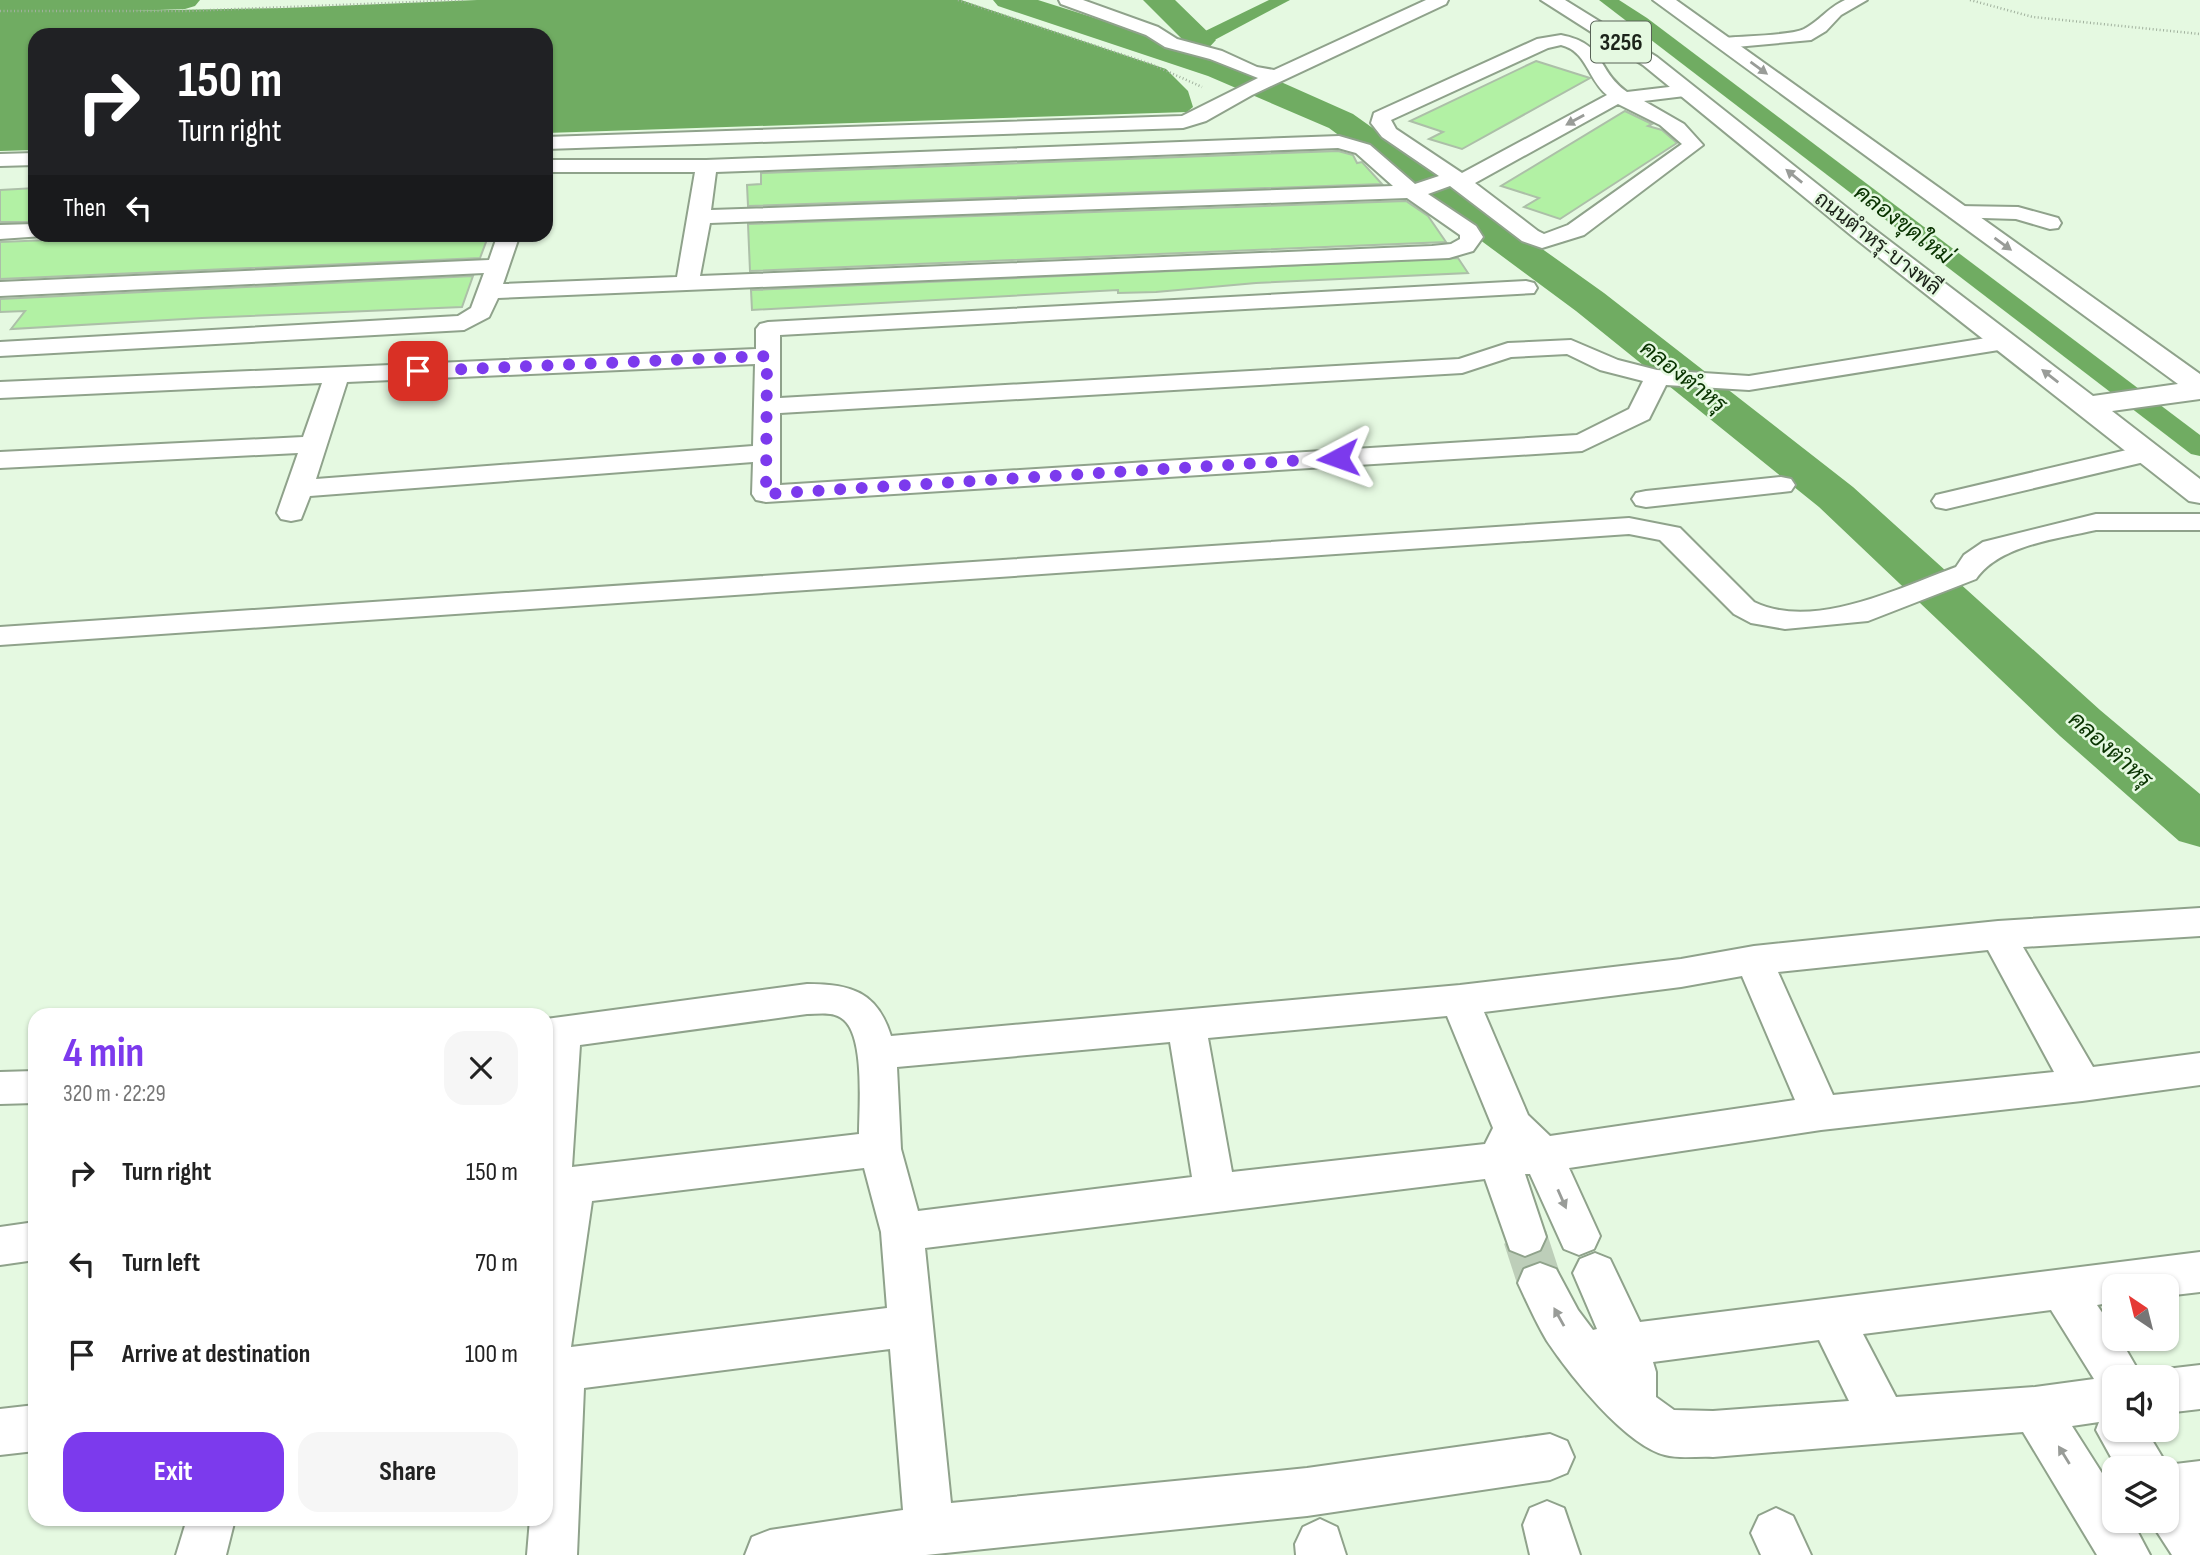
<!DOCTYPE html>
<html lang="en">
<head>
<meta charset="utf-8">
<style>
	body { margin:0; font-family:"Sofia Sans Condensed",Sarabun,sans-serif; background:#f6f6f6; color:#222; height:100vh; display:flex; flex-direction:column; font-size:26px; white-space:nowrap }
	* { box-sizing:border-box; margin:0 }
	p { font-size:23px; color:#767676 }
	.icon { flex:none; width:38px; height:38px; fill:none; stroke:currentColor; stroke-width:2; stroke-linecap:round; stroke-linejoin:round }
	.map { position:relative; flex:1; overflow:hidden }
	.side { position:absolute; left:28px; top:1008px; width:525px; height:518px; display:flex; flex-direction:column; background:#fff; border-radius:21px; box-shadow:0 2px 5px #0004 }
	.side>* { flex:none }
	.banner { position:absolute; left:28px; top:28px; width:525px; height:214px; border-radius:21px; box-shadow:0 2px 5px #0004; background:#202124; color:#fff; overflow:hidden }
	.needle { width:46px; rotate:325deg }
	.tools { position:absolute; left:2102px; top:1274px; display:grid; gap:14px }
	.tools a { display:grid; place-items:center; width:77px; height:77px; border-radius:14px; background:#fff; box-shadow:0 2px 5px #0004; font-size:35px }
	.pin { position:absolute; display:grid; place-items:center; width:60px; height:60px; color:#fff; margin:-30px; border-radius:14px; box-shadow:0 4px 10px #0006 }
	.me { position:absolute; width:77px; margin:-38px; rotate:266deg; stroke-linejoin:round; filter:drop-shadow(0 0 5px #0008) }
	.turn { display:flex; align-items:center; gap:24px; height:147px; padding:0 35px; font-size:32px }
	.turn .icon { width:91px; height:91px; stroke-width:2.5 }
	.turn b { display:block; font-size:49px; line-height:60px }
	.then { display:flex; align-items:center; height:66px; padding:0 35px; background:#0003; gap:14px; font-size:26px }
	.round { display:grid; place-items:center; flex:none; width:74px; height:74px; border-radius:21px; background:#f6f6f6 }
	.head { display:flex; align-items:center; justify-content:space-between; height:119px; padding:0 35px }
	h1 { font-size:42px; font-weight:700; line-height:52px; color:#7c3aed }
	.primary-button { display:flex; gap:14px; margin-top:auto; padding:14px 35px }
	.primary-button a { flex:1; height:80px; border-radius:21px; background:#7c3aed; color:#fff; font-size:28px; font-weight:700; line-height:80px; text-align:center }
	.primary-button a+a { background:#f6f6f6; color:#222 }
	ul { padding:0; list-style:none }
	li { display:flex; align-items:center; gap:21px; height:91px; padding:0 35px }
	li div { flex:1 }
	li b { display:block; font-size:26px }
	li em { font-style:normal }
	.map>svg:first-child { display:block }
	.water { fill:#70ac62 }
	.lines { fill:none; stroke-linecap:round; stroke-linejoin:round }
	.canal { fill:#70ac62; fill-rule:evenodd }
	.river { fill:#70ac62; fill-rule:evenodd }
	.building { fill:#b2f1a4; stroke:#acbfa8; stroke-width:2 }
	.minor-tunnel { stroke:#bdceb9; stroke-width:44; stroke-dasharray:44 22; stroke-linecap:butt }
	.minor-casing { stroke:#8fa28b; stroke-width:4 }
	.major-casing { stroke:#8fa28b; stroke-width:4 }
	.path { stroke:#a0b09d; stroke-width:2.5; stroke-dasharray:1 2.5; stroke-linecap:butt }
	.minor { fill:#fff; fill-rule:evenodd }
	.major { fill:#fff; fill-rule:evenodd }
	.oneway { fill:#999c98 }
	.route { stroke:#7c3aed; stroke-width:12; stroke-dasharray:0 21.6 }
	.labels { text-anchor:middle; stroke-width:5; stroke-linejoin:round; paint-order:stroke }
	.far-street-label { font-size:21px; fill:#1c231a; stroke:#e5f9e1 }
	.far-water-label { font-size:23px; font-style:italic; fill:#093300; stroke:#e5f9e1 }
	.shield { fill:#e5f9e1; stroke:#586356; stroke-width:2 }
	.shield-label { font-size:24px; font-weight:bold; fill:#1c231a }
</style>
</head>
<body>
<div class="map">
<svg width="2200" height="1555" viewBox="0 0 2200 1555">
	<rect width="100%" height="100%" fill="#e5f9e1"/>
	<path class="water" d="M477,0H961L1166,69L1188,91L1193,107L1187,112L546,133V35H35V150L0,151V9L56,12L284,8Z"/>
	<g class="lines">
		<g class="canal">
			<path d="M1269,0H1290L1207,44H1195L1192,40L1195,36Z"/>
			<path d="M1599,0H1619L1647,18L2200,435V456L2191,454Z"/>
		</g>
		<g class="river">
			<path d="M0,0H200L195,6L185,9L25,15L0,12Z"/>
			<path d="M993,0H1038L1177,44L1183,40L1143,0H1175L1216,40L1204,53L1272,78L1353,114L1604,293L1853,487L2100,710L2200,794V847L2179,841L2060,736L1819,507L1576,311L1329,128L1208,76L998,6Z"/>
		</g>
	</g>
	<g class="building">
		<path d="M1536,61L1590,78L1462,149L1429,139L1443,132L1410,121Z"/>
		<path d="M1625,111L1652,124L1648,126L1662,130L1677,143L1560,219L1524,207L1539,198L1501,186Z"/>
		<path d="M1338,151L1353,155L1357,163L1362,162L1382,184L748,206L747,185L761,184V173Z"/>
		<path d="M35,188V214L29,222H0V190Z"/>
		<path d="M1406,201L1428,216L1446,242L750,271L748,224Z"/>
		<path d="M198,234H489L480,258L0,279V242Z"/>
		<path d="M1458,258L1468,273L1256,283L1156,292L1118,293V290L752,310L751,290Z"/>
		<path d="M473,276L462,307L202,318L11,329L25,311L0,312V299Z"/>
	</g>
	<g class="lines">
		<path class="minor-tunnel" d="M1525,1237L1540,1283"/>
		<defs>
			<g id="minor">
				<path d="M1059,0H1083L1158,27L1177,39L1222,51L1257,67L1274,70L1426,0H1448L1446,4L1252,95L1206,121L1183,128L546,149V137L1182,116L1258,78L1210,59L1165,47L1146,35L1061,4Z"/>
				<path d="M1845,0H1867L1841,15L1826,31L1811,40L1725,48L1716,43L1725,38C1743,36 1789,36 1804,29C1820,21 1826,9 1845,0Z"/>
				<path d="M1561,35C1607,44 1595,69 1627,92L1686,85L1693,87L1695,91L1693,95L1644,101L1684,124L1703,145L1584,235L1542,248L1522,241L1450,186L1428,194L1476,226L1483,237L1473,251L1449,258L498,298L489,317L464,330L0,356V342L458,316L471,308L484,273L0,296V282L489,260L498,234H520L503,284L677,277L695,172H546V160H706L1339,136L1370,145L1415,184L1439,176L1382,137L1371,123L1374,113L1537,39ZM1561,45C1587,51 1588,80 1607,95L1462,173L1396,129L1391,120L1548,48ZM1618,104L1660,125L1682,144L1568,225L1544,234L1538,231L1475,183ZM1338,148L1356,153L1393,186L711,210L716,172ZM1407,198L1460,235V239L1451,244L1432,246L700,276L710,223Z"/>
				<path d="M35,153V165L0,166V154Z"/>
				<path d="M1958,206L2018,207L2058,218L2061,223L2058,228L2050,229L2016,219L1950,217L1947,212L1950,207Z"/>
				<path d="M35,224V234L43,236L0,239V225Z"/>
				<path d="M1526,281L1534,283L1537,288L1534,293L780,335V398L1459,359L1508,343L1571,340L1618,360L1657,370L1749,376L2005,335L2014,337L2017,342L2014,347L2005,349L1749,390L1666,385L1649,419L1582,451L766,502L756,500L752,494L753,462L310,496L301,519L291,521L281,519L277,513L298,453L0,468V452L303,437L322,383L0,398V382L756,349V329L760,324L768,322ZM1567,354L1600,370L1643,381L1629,409L1577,435L780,485V413L1462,373L1511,357ZM755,364L753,446L316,479L347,382Z"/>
				<path d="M2148,445L2157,447L2161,453L2157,459L1946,509L1936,507L1932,501L1936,495Z"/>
				<path d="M1781,477L1791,479L1795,485L1791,491L1646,507L1636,505L1632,499L1636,493L1646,491Z"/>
				<path d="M2096,514H2200V530H2096C2057,539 1999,545 1976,579L1868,621L1785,629L1751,623L1734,614L1660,540L1629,534L0,645V627L1629,518L1680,528L1754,602C1813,631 1899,588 1956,567L1964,555L1983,542Z"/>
				<path d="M2200,908V936L2023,947L2093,1067L2200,1053V1085L2082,1101L1821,1130L1569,1168L1600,1236L1594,1249L1579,1255L1564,1249L1530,1174H1525L1546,1237L1540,1250L1525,1256L1510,1250L1485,1179L925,1248L951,1503L1307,1468L1550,1434L1567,1441L1574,1457L1567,1473L1550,1480L1307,1516L926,1555H745L752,1537L770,1530L903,1510L890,1349L584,1388L577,1555H527L530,1519H546V1222L549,1206H546V1019L807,984C850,984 877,991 891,1036L1460,985L1681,959L1754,946L1998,921ZM1988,950L2054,1072L1833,1095L1778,972ZM1742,976L1795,1100L1550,1136L1528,1115L1484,1012L1681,987ZM807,1014C820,1014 834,1011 844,1020C865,1038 859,1108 859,1134L572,1167L580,1045ZM1447,1016L1493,1128L1485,1144L1232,1172L1208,1038ZM1170,1042L1192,1177L918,1211L901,1149L897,1067ZM864,1168L881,1232L887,1308L571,1347L592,1201Z"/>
				<path d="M35,1071V1103L0,1104V1072Z"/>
				<path d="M35,1222V1260L0,1265V1227Z"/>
				<path d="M2200,1252V1292L2166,1296V1286H2114V1302L2097,1305L2114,1330V1339H2120L2142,1377H2114V1430H2146L2167,1465L2200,1461V1555H2172L2150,1521H2166V1468H2117L2096,1430L2099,1422L2072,1426L2114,1492V1521H2132L2150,1555H2097L2023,1432L1713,1457C1698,1456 1679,1459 1665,1455C1625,1445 1569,1374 1547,1341C1536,1323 1527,1302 1518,1283L1524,1269L1540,1263L1556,1269L1578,1310L1593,1330L1597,1329L1573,1273L1580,1259L1595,1253L1610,1259L1640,1322ZM2051,1310L2094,1379L2035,1387L1896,1397L1863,1334ZM1819,1340L1849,1401L1713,1411L1674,1410L1656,1397V1372L1653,1362Z"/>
				<path d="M2200,1365V1409L2166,1413V1377L2150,1376L2166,1369Z"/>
				<path d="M35,1405V1451L0,1455V1409Z"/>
				<path d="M1547,1501L1564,1508L1580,1555H1530L1523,1525L1530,1508Z"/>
				<path d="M1776,1508L1793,1516L1811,1555H1761L1751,1533L1759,1516Z"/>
				<path d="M187,1519H235L226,1555H176Z"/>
				<path d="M1320,1519L1337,1527L1346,1555H1296L1295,1544L1303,1527Z"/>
			</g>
			<path id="major" d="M1541,0H1565L1657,57L1870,226L2093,396L2178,384L1653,0H1676L2200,374V399L2112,411L2200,479V503L2189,501L1852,236L1643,65Z"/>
		</defs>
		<use href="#minor" class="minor-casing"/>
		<use href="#major" class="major-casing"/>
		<g class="path">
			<path d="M958,0L1151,64L1202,87"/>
			<path d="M1970,0L2033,17L2200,34"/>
			<path d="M0,11H187L465,0"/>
		</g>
		<use href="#minor" class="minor"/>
		<use href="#major" class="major"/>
	</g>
	<defs><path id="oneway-solid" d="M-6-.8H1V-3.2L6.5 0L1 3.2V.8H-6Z" transform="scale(1.75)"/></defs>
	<g class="oneway">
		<use href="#oneway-solid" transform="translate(1759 68) rotate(36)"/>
		<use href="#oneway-solid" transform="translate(1575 120) rotate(151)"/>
		<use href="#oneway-solid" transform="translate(1794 176) rotate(-141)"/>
		<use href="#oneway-solid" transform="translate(2003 244) rotate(36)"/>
		<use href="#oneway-solid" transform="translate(2050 376) rotate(-142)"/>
		<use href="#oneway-solid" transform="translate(1562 1199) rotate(66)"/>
		<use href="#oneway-solid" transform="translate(1559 1317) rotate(-119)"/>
		<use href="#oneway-solid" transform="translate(2064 1455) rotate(-122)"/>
	</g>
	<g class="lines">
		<path class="route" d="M418,371L767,356L766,494L1338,458"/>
	</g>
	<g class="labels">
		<g class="far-street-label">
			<text transform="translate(1878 243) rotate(38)" y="7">ถนนตำหรุ-บางพลี</text>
		</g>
		<g class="far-water-label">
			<text transform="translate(1904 224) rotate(37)" y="8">คลองขุดใหม่</text>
			<text transform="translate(1684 376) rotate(38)" y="8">คลองตำหรุ</text>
			<text transform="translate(2111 749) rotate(41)" y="8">คลองตำหรุ</text>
		</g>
		<rect class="shield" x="1591" y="21.5" width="60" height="41" rx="5"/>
		<g class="shield-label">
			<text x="1621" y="50">3256</text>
		</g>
	</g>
</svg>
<div class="tools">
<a><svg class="needle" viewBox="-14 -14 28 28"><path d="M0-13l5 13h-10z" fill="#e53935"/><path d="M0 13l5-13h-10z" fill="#767676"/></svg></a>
<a><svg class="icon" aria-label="sound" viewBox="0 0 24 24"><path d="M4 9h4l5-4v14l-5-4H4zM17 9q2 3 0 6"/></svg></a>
<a><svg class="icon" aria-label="layers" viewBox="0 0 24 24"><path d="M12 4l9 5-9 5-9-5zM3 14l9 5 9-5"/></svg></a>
</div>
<div class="pin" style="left:418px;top:371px;background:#d93025"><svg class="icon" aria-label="arrive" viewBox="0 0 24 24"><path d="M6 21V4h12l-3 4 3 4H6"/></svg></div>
<svg class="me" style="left:1338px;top:458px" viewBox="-20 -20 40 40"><path d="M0-17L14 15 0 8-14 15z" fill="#7c3aed" stroke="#fff" stroke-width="4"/></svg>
<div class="banner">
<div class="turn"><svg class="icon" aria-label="right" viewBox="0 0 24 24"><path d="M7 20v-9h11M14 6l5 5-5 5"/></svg><div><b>150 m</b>Turn right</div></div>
<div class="then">Then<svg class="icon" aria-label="left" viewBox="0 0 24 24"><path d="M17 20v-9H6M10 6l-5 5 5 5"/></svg></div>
</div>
<section class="side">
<div class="head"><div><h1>4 min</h1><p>320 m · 22:29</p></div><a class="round"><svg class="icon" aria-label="close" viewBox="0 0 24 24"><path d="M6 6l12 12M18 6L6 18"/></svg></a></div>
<ul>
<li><svg class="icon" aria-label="right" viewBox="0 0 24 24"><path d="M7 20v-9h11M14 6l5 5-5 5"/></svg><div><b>Turn right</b></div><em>150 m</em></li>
<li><svg class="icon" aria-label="left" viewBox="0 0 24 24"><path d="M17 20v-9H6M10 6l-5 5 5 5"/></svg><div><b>Turn left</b></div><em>70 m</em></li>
<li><svg class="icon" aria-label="arrive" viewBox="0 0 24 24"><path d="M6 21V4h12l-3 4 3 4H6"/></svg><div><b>Arrive at destination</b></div><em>100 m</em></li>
</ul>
<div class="primary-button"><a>Exit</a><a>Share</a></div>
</section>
</div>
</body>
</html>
